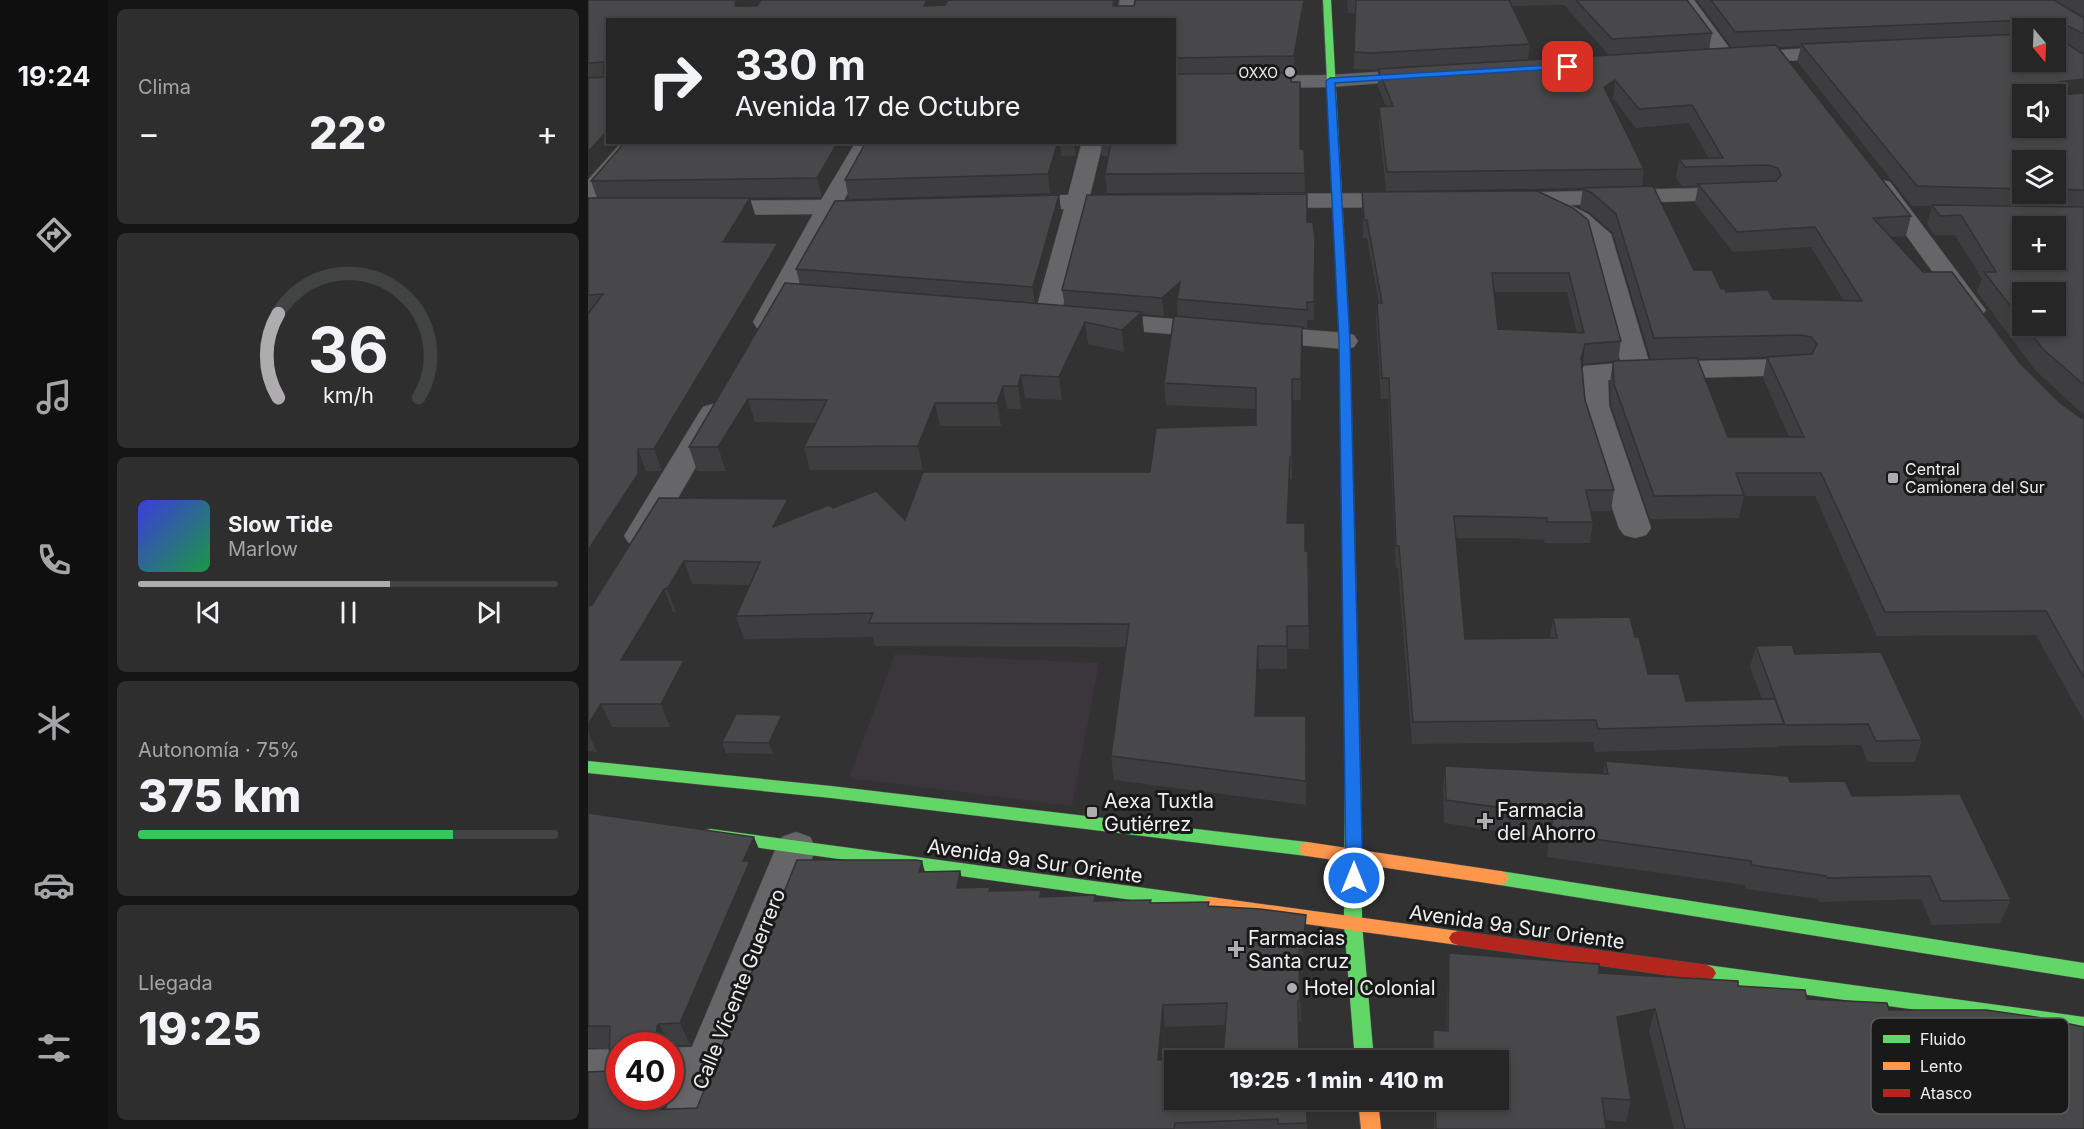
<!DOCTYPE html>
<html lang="es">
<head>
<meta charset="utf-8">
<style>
	body { margin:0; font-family:Inter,sans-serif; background:#2e2e2e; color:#f1f3f6; height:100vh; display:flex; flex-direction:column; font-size:22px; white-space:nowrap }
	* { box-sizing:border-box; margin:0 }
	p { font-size:20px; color:#a4a5a7 }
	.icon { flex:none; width:33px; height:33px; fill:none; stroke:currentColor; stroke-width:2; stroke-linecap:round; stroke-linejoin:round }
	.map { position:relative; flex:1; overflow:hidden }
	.panel { display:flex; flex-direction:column; gap:9px; padding:9px; background:#151515; width:480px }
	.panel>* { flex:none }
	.hud { position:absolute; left:18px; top:18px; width:570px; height:126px; border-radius:0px; box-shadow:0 3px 9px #0003,0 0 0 2px #424343; background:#262626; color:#f1f3f6; overflow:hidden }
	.needle { width:39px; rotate:161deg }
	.buttons { position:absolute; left:1424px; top:18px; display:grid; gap:12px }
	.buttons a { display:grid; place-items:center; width:54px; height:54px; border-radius:0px; background:#262626; box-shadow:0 3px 9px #0003,0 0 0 2px #424343; font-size:30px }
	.speed { position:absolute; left:18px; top:1032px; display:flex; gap:12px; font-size:30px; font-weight:700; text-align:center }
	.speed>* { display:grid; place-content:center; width:78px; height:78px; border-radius:50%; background:#262626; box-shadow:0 3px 9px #0003,0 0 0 2px #424343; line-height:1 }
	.speed .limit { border:9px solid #d22; background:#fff; color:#111 }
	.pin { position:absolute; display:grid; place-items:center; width:51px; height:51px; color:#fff; margin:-26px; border-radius:12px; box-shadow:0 3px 9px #0006 }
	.me { position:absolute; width:66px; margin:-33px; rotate:0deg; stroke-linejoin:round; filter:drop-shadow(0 0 4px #0008) }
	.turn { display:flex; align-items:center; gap:21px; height:126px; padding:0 30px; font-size:27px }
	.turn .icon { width:78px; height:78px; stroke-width:2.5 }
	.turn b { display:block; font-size:42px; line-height:51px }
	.big { font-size:45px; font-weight:800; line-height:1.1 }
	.panel .tile { flex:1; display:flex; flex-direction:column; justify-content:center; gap:9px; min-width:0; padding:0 21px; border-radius:9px; background:#2e2e2e }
	.panel .dial { align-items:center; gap:0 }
	.dial svg { height:156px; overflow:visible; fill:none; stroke:#424343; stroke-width:7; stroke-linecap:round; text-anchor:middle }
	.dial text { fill:#f1f3f6; stroke:none }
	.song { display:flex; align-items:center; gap:18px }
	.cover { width:72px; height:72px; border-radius:9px; background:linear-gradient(135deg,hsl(240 70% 55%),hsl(140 70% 35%)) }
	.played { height:6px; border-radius:3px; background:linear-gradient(90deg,#aeacae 60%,#424343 60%) }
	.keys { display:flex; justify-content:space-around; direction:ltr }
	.heat { display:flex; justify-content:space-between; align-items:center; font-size:33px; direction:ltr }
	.charge { height:9px; border-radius:4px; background:linear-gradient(90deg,#34c759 75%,#424343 0) }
	.trip { position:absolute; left:576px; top:1050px; width:345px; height:60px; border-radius:0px; background:#262626; box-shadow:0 3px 9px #0003,0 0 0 2px #424343; font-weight:800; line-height:60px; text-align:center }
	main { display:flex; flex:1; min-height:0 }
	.dock { display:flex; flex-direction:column; width:108px; justify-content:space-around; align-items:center; background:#0f0f0f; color:#a4a5a7 }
	.dock .icon { width:42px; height:42px }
	.dock .selected { color:#aeacae }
	.dock b { font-size:27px; color:#f1f3f6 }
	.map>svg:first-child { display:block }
	.built { fill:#3b353c }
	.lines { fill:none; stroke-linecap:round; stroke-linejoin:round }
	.street-casing { stroke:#525152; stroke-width:1 }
	.fast-casing { stroke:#525152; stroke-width:1 }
	.slow-casing { stroke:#525152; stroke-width:1 }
	.jam-casing { stroke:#525152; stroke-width:1 }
	.street { fill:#666567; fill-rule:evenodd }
	.fast { fill:#63d668; fill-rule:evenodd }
	.slow { fill:#ff974d; fill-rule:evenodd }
	.jam { fill:#b3261e; fill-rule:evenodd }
	.wall { fill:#3e3d3f; fill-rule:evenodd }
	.shaded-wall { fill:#323233 }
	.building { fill:#484749; stroke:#323233; stroke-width:1.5; fill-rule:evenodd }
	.route { fill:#1a73e8; stroke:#114b97; stroke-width:1.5 }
	.poi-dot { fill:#aeacae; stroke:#1a191a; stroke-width:2 }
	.labels { text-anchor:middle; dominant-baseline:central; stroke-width:6; stroke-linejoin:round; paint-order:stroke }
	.far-poi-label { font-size:14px; fill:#f0eef0; stroke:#1a191a; text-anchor:end }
	.poi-label { font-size:16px; fill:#f0eef0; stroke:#1a191a; text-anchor:start }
	.near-poi-label { font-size:20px; fill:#f0eef0; stroke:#1a191a; text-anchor:start }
	.near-street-label { font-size:20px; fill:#f0eef0; stroke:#1a191a }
	.key { fill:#1a191a; stroke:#5a595a; stroke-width:1.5 }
	.key-label { font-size:16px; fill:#f0eef0 }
</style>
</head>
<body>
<main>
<nav class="dock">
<b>19:24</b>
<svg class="icon selected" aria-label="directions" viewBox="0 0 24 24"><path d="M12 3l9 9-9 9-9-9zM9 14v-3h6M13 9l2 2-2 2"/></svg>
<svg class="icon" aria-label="music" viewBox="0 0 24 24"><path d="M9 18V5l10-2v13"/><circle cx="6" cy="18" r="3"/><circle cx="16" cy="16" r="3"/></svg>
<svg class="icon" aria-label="phone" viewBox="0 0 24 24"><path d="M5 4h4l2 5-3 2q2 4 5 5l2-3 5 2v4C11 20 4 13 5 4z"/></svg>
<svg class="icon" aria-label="climate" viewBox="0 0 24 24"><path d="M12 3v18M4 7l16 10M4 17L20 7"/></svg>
<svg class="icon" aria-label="car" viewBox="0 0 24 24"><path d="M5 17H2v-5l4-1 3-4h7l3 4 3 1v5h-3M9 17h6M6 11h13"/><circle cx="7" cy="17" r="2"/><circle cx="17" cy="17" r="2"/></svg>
<svg class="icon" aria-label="filters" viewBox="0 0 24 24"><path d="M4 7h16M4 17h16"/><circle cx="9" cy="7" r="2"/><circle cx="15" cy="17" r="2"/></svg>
</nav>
<section class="panel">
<div class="tile"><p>Clima</p>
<div class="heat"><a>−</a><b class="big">22°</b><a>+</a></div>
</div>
<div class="tile dial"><svg viewBox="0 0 100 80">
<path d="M14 69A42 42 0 1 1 86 69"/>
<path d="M14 69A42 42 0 0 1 14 26" stroke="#aeacae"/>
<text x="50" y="56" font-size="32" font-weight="700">36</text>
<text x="50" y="72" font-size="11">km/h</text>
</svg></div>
<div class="tile">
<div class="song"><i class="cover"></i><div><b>Slow Tide</b><p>Marlow</p></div></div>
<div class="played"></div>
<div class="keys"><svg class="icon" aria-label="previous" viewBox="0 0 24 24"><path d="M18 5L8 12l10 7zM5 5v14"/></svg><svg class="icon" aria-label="pause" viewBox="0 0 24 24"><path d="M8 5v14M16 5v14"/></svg><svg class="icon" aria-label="next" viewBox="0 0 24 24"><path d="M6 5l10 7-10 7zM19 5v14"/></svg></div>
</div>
<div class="tile"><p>Autonomía · 75%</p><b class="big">375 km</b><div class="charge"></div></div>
<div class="tile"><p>Llegada</p><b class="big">19:25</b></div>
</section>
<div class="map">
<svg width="1496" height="1129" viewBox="0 0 1496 1129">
	<rect width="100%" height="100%" fill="#333233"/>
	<!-- built -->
	<path class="built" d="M307,654L511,663L484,806L261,778Z"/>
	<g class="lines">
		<!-- street casing -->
		<g class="street-casing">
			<path id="street" d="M532,0H550L546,20H528Z
				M1088,0H1106L1145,53L1255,46L1262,48L1264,52L1262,56L1255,58L1151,63L1131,61Z
				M836,69L843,71L846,75L843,79L743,87L586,89V77L743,75Z
				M34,142H56L8,198L0,200V180Z
				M268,142H289L256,200L294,202L297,207L294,212L248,214L187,328L178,330L169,328L165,322L225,214L122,215L114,213L111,208L114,203L122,201L233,200Z
				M494,142H515L502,195L549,196L552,201L549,206L499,209L472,317L468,323L459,325L450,323L446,317L476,209L428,210L420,208L417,203L420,198L428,196L480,195Z
				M1294,180L1302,182L1394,305L1398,310L1394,315L1385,318L1376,315L1283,187L1286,182Z
				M1153,187L1161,189L1164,194L1161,199L982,205L1000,214L1023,234L1061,362L1208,359L1218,361L1222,367L1218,373L1208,375L1020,380L1021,406L1063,528L1058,535L1047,538L1036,535L1031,528C1021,497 979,390 996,366L1033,363L1000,237C986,225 969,214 952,207C943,202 926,208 915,205L912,200L915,195L923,193Z
				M820,193L828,195L831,200L828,205L820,207L674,208L666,206L663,201L666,196L674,194Z
				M511,313L757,333L766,335L770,341L766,347L757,349L502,327L498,321L502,315Z
				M125,404L135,407L139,413L68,536L63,543L52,546L41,543L36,536L111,413L115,407Z
				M208,832L222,837L228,848L118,1129H70L86,1090H82V1048L104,1047L188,848L194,837Z
				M32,1049V1091L0,1092V1050Z"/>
		</g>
		<!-- fast casing -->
		<g class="fast-casing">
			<path id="fast" d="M735,0H743L762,341L765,462L759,466L753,462L752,341Z
				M0,761L243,786L719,842L725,844L727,849L725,854L719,856L243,798L0,773Z
				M765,770L771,772L773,776L774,924L786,1060H767L756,924L757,776L759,772Z
				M123,829L623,897L629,899L632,904L629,909L623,911L123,841L117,840L115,835L117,830Z
				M912,871L1496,963V979L912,885L906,883L903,878L906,873Z
				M1119,965L1496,1017V1033L1119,981L1113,978L1110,973L1113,968Z"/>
		</g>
		<!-- slow casing -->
		<g class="slow-casing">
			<path id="slow" d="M719,842L912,871L918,873L921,878L918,883L912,885L719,856L713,854L711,849L713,844Z
				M623,897L870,931L876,933L879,938L876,943L870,945L623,911L617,909L614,904L617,899Z
				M770,1100H790L793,1129H773Z"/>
		</g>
		<!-- jam casing -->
		<g class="jam-casing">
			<path id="jam" d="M759,458L765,462L773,776L771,780L765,782L759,780L757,776L753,462Z
				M870,931L1119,965L1125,968L1128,973L1125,978L1119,981L870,945L864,943L861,938L864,933Z"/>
		</g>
		<!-- street -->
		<use href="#street" class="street"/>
		<!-- fast -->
		<use href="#fast" class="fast"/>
		<!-- slow -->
		<use href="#slow" class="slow"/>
		<!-- jam -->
		<use href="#jam" class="jam"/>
	</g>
	<!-- wall -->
	<path class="wall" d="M0,0H166L162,6H169L173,0H350L347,6L530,0L529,6H546L547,0H719L707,73H704V82L712,149H716L717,192L519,193L517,174L521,156H514L513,142H586V20H20V142H31L0,177Z
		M759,0H1099L1124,33L1121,49L1144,48L1109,0H1496V17L1471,3L1494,17L1496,18V415L1448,371L1389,292L1394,279L1367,235H1347L1339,224L1344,206H1324L1209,61L1213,46L1189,47L1323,216L1318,236L1303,237L1335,272L1432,363L1471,402L1493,418H1496V721L1448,635L1289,636L1227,496H1156L1151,518L1062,519L1023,406L1022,382L1025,361L995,364L994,367L997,400L1026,490L1023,511H1003L1005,522L1002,543H957L956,540L923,538H868L877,639L962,638L965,618L1047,637L1060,674L1098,701L1174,699L1162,667L1168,646L1207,654L1334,740L1327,762H1280L1273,745L1191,746V744L1190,747L1007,752L1005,742L824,744L810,568H808L800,399H793L788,322L789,303H791L779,238H775L774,192L949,191L1033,341L1030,360H1063L1025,233L1001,212L992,208L995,188L798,191L791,125V107H798L790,86V70L766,69L767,13H760ZM976,5L1021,55L940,60L942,44L923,6ZM1434,28H1467L1434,62ZM1025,98L1048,128L1101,123L1121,159H1091L1088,178L1094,186H1110L1107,203L1145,252L1223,247L1256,301L1185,299L1138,292L1106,270L1054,186L1056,169L1022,100ZM1434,160H1467V194H1434ZM906,292H979L989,333L910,329ZM1434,292L1467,326H1434ZM1179,357L1175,378L1201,437H1140L1109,359Z
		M37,142H265L234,197L104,198L168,218L152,243H190L195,263L74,471H58V497L0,588V198H9L3,181Z
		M278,142H492L488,156H473L462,193L261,199L257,180Z
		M471,195L473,211L448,304L477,306L474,290L719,222H725L726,320H719V328L714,327L713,400H705L704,479H702L701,523L717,551H720L721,649H700L699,669H671L669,716L719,739L718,805L526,780L523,756L537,647L287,646L285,637L156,639L148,616L162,585L104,584L88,612H85L57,660H96L105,683L82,727H24L9,752L0,751V606L4,605L71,498L206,519L245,508L317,520L562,472L668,425V409L578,405L576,383L590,317L589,303L576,316L554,314L556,334L536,352L500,344L474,400L437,398L433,409H419L413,426H352L335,470H222L216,447L228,423L167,422L138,471H109L101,447L212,284L208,269Z
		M197,726L185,754L138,753L134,742Z
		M1017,761L1202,782L1264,796L1423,900L1412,923L1344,925L1333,899L1231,902L1230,899L1158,889L1157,885L959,857L961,839L856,823L855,789L857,766L1015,774Z
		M0,813L175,859L168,874L171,883L102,1045L32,1046V1096H81L76,1109L109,1108L337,872L372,871L376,888L403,891L508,901L621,906L718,915V937L715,972H712L713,1022H710L711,1058L719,1100V1129H0L21,1071L22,1048H0ZM637,1025L635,1058L575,1060L577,1027Z
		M861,953L1011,973L1150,986L1219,999L1301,1010L1496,1129H1086L1061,1031L1032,1037L1043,1100L1038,1122L1017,1120L1018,1129H846V1109H843V1100H910V1060H843L845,1030L858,1031L860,976Z"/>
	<!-- shaded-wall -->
	<path class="shaded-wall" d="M149,0H166L151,20L147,3Z
		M339,0H350L340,20L336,6Z
		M526,0H530L527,20L525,6Z
		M716,0H719L707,73L706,56Z
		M1496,79V96L1467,99L1471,82Z
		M1027,80L1025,98L1014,105L1016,87Z
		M20,130V142H31L0,177V152Z
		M250,142H265L234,197L229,178Z
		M470,142H472L473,156L462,193L460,174Z
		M486,142H492L488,156Z
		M471,195L473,211L447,305L445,287Z
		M162,198L168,218L141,262L135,242Z
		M190,243L195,263L74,471L66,449Z
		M592,282L589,303L576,316L574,298Z
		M554,312L556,334L536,352L534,330Z
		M497,322L500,344L474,400L471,377Z
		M714,327L715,348L713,400V379Z
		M997,344L995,364L990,378L993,358Z
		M433,375L437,398L433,409L430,386Z
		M704,379L705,400L704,479Z
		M415,386L419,409L413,426L409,403Z
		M160,399L167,422L138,471L130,447Z
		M347,403L352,426L335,470L330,446Z
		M50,449L58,471V497L0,588V550Z
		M702,457V479L700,546L699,523Z
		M200,499L207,521L185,527Z
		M96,561L104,584L88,612L79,589Z
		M76,589L85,612L43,684L33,660Z
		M699,626L700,649L699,669Z
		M670,646L671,669L668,740L667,716Z
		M96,660L105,683L82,727L73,704Z
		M13,704L24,727L9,752L0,732V725Z
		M194,715L197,726L185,754L181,743Z
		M166,837L175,859L168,874L171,883L102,1045L92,1023L155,861Z
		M334,861L340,883L331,872Z
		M372,871L378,893L369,888Z
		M718,915V937L715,972V950Z
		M575,1005L577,1027L573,1082L570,1060Z
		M1067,1009L1061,1031L1024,1039L1029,1017Z
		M71,1024L82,1046H68L69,1026Z
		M60,1096H81L68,1128L56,1107Z"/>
	<!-- building -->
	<path class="building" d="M0,0H149L147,3V6H169L173,0H339L336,6L357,5L360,0H526L525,6H546L547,0H716L706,56L586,58V20H20V130L0,152V78L16,77V62L0,63Z
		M768,0H921L942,44L784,53L766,52Z
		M988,0H1099L1124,33L1024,39Z
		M1123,0H1466L1494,17L1496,18V34L1470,21L1471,38L1493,53H1496V79L1471,82V95L1496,93V190L1467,189V160H1434V189L1329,186L1213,44L1434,34V62H1467V28H1441L1440,20L1147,32ZM1434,94H1467V128H1434Z
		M1188,45L1323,216L1285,218L1335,272H1364L1432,363L1471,402L1493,418H1496V678L1458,611L1297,612L1233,473H1148L1156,495L1066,496L1026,384L1025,361L1109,358L1140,437H1216L1179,357L1224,354L1229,344L1223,337L1213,335L1066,338L1028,214L1004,193L994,188L1065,186L1106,270H1124L1133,289H1137L1138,292L1180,290L1185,299L1274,301L1227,227L1149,232L1110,184L1188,181L1193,175L1190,168L1180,165L1097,167L1091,159L1135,158L1104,105L1051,109L1027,80L1016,87L1056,169L799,172L791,107L805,106L790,69Z
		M704,73L703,82H712V149H716L717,173L517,174L523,142H586V74Z
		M37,142H250L229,178L3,181Z
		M278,142H470L460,174L257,180Z
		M949,191L985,208L1000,220L1033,341L997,344L993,358L997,400L1026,490H998L1005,522H959V518L925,517L866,516L877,639L969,638L965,618L1042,617L1047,637H1051L1060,674H1091L1098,701L1187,699L1196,724L1010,729L1008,720L825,722L811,546H808L801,378H794L789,303H794L779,220H776L774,192ZM904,273H981L996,333L910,329Z
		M719,194V222H725L727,239L726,302H719V310L589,299L592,282L574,298L474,290L499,195Z
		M471,195L445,287L208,269L247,201Z
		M0,198H162L135,242L190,243L66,449H50V474L0,550V314L15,294L0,295Z
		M1344,205L1496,207V385L1455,349L1437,326H1467V292H1434V321L1396,272H1408L1373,215L1352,216ZM1434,226H1467V260H1434Z
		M197,283L554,312L534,330L497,322L471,377L433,375L430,386H415L409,403H347L330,446L216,447L239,400L160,399L130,447H101Z
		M586,316L714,327L713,379H704V457H702L699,523H717V551H720L721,626H699V646H670L667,716H718V781L523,756L541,624L281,623L285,613L148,616L172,562L96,561L79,589H76L33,660H96L73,704H13L0,725V606L4,605L71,498L200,499L185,527L241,505L245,508L288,491L317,520L335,472H562L568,428L668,425V388L576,383Z
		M1204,645L1207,654L1293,652L1334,740L1288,741L1280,724L1197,725L1168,646Z
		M148,714L194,715L181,743L134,742Z
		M1017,761L1200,776L1202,782L1257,781L1264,796L1372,794L1423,900L1353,901L1342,876L1239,878L1238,876L1164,865L1163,861L963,833L965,815L858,800L857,766L1020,774Z
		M0,813L166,837L155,861H162L92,1023L71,1024L69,1026L68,1046H32V1096H60L56,1107L58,1110L109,1108L209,860H328L334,861L331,872L372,871L369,888L402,887L401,891L453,890L452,897L507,895L506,901L563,900L562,903L621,902L620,906L672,909L718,915L715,950H711L712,1001H710L711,1058H718V1060H586V1100H718L719,1123L690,1124V1119L587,1123L586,1129H0V1072L21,1071L22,1026H0ZM639,1003L635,1058L570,1060L575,1005Z
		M861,953L1011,964V973L1150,981V986L1217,990L1219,999L1299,1003L1301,1010H1398L1454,1018L1496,1027V1129H1097L1067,1009L1029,1017L1043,1100L1014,1098L1018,1129H848L847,1100H910V1060H845V1030L860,1031Z"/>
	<!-- route -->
	<path class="route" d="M980,64L983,65V68L747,83L762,341L775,878L772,883L766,885L760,883L758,878L751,341L738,81L742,78Z"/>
	<!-- markers -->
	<g class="poi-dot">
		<circle cx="702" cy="72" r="6"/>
		<rect x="1299" y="472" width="12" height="12" rx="3"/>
		<rect x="498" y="806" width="12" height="12" rx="3"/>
		<path d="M894 812h6v6h6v6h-6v6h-6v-6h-6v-6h6z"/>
		<path d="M645 940h6v6h6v6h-6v6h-6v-6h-6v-6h6z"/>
		<circle cx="704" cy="988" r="6"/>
	</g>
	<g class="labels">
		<!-- far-poi labels -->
		<g class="far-poi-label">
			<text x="690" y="72">OXXO</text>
		</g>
		<!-- poi labels -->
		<g class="poi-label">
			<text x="1317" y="469">Central<tspan x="1317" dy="18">Camionera del Sur</tspan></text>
		</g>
		<!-- near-poi labels -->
		<g class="near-poi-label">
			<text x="516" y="801">Aexa Tuxtla<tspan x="516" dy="23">Gutiérrez</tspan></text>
			<text x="909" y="810">Farmacia<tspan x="909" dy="23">del Ahorro</tspan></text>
			<text x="660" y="938">Farmacias<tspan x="660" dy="23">Santa cruz</tspan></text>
			<text x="716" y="988">Hotel Colonial</text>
		</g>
		<!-- near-street labels -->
		<g class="near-street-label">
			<text transform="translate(447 861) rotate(8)">Avenida 9a Sur Oriente</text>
			<text transform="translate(929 927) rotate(8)">Avenida 9a Sur Oriente</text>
			<text transform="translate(151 989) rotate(-68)">Calle Vicente Guerrero</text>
		</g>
	</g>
	<!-- legend -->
	<rect x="1283" y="1018" width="198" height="96" rx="9" class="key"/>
	<rect x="1295" y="1035" width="27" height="8" fill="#63d668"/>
	<rect x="1295" y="1062" width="27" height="8" fill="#ff974d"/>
	<rect x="1295" y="1089" width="27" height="8" fill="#b3261e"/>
	<g class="key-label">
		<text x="1332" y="1045">Fluido</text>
		<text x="1332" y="1072">Lento</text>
		<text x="1332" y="1099">Atasco</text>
	</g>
</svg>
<div class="buttons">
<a><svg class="needle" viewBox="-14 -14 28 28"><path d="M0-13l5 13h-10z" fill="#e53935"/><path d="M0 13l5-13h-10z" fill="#a4a5a7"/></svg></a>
<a><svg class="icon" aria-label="sound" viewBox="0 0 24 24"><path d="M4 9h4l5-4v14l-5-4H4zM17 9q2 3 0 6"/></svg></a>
<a><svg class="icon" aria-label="layers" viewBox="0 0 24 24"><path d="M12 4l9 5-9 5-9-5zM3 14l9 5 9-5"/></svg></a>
<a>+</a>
<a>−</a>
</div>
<div class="speed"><div class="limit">40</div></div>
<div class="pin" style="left:980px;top:67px;background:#d93025"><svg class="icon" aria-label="arrive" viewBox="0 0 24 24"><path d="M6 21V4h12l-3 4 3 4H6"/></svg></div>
<svg class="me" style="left:766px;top:878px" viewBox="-20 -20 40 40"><circle r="17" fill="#1a73e8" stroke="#fff" stroke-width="3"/><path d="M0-11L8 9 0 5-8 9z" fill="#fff"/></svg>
<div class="trip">19:25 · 1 min · 410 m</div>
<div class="hud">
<div class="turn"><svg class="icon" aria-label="right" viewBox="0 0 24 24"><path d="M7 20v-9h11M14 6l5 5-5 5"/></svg><div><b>330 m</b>Avenida 17 de Octubre</div></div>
</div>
</div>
</main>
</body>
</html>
